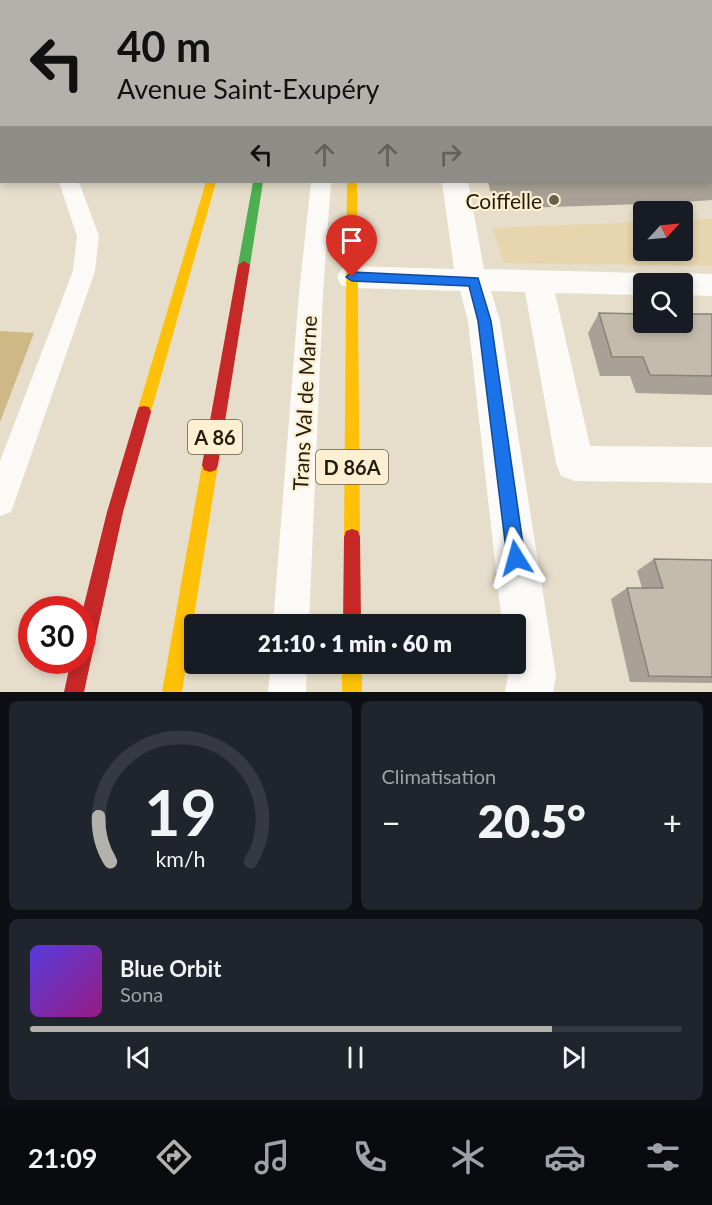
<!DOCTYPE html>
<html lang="fr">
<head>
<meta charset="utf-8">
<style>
	body { margin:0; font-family:Lato,sans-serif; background:#20242c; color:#f1f3f6; height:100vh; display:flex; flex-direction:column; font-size:22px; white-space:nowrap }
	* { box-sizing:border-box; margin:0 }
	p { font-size:20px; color:#9ea1a6 }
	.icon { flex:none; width:33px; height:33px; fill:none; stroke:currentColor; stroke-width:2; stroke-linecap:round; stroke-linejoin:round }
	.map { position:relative; height:692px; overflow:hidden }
	.drawer { display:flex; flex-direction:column; gap:9px; padding:9px; background:#0d0f14; flex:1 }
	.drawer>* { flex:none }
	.hud { position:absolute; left:0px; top:0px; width:712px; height:183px; box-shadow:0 3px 9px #0003; background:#b3b1ab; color:#111; overflow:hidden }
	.needle { width:39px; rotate:64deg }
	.buttons { position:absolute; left:633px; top:201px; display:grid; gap:12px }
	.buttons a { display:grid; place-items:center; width:60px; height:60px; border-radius:6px; background:#171b24; box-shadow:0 3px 9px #0003; font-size:30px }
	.speed { position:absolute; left:18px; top:596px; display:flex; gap:12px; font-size:30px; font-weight:700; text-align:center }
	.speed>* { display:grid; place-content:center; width:78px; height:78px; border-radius:50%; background:#171b24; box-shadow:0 3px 9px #0003; line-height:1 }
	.speed .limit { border:9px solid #d22; background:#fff; color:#111 }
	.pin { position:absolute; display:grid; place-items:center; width:51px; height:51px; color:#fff; margin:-62px -26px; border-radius:50% 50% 50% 0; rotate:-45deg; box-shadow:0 0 6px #0007 }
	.pin .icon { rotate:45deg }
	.me { position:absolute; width:66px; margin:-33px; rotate:352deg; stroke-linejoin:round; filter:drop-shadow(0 0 4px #0008) }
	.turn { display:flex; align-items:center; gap:21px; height:126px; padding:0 18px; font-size:27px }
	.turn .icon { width:78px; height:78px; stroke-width:2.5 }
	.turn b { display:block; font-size:42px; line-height:51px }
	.lanes { display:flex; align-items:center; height:57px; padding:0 18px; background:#0003; justify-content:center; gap:30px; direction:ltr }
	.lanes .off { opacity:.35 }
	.big { font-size:45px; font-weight:800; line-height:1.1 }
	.drawer .card { flex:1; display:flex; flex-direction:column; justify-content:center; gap:9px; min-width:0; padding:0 21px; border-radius:9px; background:#20242c }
	.drawer .dial { align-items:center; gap:0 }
	.dial svg { height:156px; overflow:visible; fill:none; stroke:#363941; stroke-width:7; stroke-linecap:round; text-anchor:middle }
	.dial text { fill:#f1f3f6; stroke:none }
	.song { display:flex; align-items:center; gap:18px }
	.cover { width:72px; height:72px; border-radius:9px; background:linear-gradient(135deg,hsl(250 70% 55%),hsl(310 70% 35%)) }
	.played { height:6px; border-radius:3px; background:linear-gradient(90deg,#b3b1ab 80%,#363941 80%) }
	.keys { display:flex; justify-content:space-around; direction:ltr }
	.heat { display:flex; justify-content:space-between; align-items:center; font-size:33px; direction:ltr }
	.drawer .tiles { flex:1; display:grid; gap:9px; grid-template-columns:1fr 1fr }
	.card:last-child { grid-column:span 2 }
	.trip { position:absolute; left:184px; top:614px; width:342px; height:60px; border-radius:6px; background:#171b24; box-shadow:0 3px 9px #0003; font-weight:800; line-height:60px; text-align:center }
	.tabs { display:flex; height:96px; justify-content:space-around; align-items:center; background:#090b0e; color:#9ea1a6 }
	.tabs .icon { width:42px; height:42px }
	.tabs .current { color:#b3b1ab }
	.tabs b { font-size:27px; color:#f1f3f6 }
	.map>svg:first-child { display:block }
	.green { fill:#e7d5ae }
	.forest { fill:#ceb885 }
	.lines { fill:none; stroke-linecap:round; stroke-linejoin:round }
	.lane { fill:#fbfaf7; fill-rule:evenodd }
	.street { fill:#fbfaf7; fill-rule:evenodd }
	.fast { fill:#4caf50; fill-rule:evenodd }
	.slow { fill:#ffc107; fill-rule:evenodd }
	.jam { fill:#c62828; fill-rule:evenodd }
	.wall { fill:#a9a195 }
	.shaded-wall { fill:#898379 }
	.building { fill:#c4bbad; stroke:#898379; stroke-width:1.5 }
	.route { fill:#1a73e8; stroke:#114b97; stroke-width:1.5 }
	.poi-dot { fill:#676150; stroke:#fdf0d2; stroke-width:2 }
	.labels { text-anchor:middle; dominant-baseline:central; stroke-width:4.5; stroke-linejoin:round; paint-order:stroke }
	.shield { fill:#fdf0d2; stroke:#645c4a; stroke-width:1.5 }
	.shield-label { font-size:20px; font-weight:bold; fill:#231d0f }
	.poi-label { font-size:21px; fill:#231d0f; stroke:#fdf0d2; text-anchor:end }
	.street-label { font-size:21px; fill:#231d0f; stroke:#fdf0d2 }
</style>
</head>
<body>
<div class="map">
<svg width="712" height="692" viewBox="0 0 712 692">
	<rect width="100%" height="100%" fill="#e6deca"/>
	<!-- green -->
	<path class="green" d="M712,219V266L504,263L492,228L643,222L644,250H682L683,220Z"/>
	<!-- forest -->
	<path class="forest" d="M0,331L34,333L0,422Z"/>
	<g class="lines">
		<!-- lane -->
		<path class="lane" d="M101,0H115L100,2Z
			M335,0H349V2H335Z
			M59,182H79L99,236L95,271L15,501L11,512L0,516V461L73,271L77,236Z
			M311,182H331L323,293L309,624H273L299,293Z
			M271,663H307L306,692H268Z"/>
		<!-- street -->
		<path class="street" d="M420,0H438V2H420Z
			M442,182H468L484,269L644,273L655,276L659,284H644V295L555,293L590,446L712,447V483L575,481L561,476L556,463L525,292L491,291L500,321L556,676L553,692H505L508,676L507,663H516V624H502L468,321L460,291L352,288L341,285L337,277L341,269L352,266L454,269Z
			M682,273L712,274V296L682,295V284H667L671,276Z"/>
		<!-- fast -->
		<path class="fast" d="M285,0H293L285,2Z
			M361,0H369V2H361Z
			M253,182H263L250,265L244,269L238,265Z"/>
		<!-- slow -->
		<path class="slow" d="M255,0H263V2H255Z
			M311,0H319V2H311Z
			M206,182H216L151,412L149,417L144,418L139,417L137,412Z
			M347,182H357L360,537L358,543L352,545L346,543L344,537Z
			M210,458L216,460L218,465L182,692H162L202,465L204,460Z
			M342,663H362V692H342Z"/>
		<!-- jam -->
		<path class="jam" d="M180,0H188V2H181Z
			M244,261L250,265L218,465L216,470L210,472L204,470L202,465L238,265Z
			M144,406L149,407L151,412L123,512L84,692H64L71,660H82V613L107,512L137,412L139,407Z
			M352,529L358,531L360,537L361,624H343L344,537L346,531Z"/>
	</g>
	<!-- wall -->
	<path class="wall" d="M0,0H64L63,2H2V52H0Z
		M554,0H712V68H711V2H554Z
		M711,130H712V200L671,203L495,209L488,182H711Z
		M599,313L712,314V395L636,393L630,376H600L588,333Z
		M654,559L712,560V683L630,682L611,599L627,588H642L637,571Z"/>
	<!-- shaded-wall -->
	<path class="shaded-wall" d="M48,0H64L63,2H47Z"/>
	<!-- building -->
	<path class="building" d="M0,0H48L47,2H2V37H0Z
		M558,0H712V57H711V2H558Z
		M711,130H712V174H711Z
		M599,313L644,314V322H682V314H712V376L650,375L643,357H612Z
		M654,559L712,560V677L649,676L627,588H663Z"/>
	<!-- route -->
	<path class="route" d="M352,272L478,278L491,321L525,558L522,564L516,567L510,564L507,558L478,321L469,286L352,281L346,277Z"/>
	<!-- markers -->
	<circle class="poi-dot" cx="554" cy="200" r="6"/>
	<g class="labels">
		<!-- shield labels -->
		<g class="shield">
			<rect x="188" y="420" width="54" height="34" rx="4.5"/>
			<rect x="316" y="450" width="72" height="34" rx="4.5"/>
		</g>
		<g class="shield-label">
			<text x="215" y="437">A 86</text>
			<text x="352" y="467">D 86A</text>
		</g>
		<!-- poi labels -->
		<g class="poi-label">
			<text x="542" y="200">Coiffelle</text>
		</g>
		<!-- street labels -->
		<g class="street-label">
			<text transform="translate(304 403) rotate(-87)">Trans Val de Marne</text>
		</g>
	</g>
</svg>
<div class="buttons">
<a><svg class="needle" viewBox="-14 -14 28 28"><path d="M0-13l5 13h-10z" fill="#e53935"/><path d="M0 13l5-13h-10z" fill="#9ea1a6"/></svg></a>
<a><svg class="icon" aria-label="search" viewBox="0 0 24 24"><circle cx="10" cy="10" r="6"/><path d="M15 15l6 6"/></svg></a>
</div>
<div class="speed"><div class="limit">30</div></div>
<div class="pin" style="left:352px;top:277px;background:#d93025"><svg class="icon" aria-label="arrive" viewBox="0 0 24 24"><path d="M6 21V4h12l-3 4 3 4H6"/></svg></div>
<svg class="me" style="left:516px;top:558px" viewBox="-20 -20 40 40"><path d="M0-17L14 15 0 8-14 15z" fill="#1a73e8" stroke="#fff" stroke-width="4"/></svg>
<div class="trip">21:10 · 1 min · 60 m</div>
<div class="hud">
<div class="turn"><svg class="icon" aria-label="left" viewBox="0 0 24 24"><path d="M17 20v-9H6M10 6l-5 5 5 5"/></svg><div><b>40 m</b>Avenue Saint-Exupéry</div></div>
<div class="lanes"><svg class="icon" aria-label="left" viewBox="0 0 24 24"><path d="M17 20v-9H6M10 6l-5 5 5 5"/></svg><svg class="icon off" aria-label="ahead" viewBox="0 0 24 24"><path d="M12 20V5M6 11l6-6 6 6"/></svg><svg class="icon off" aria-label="ahead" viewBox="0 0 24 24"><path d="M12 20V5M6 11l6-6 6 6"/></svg><svg class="icon off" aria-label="right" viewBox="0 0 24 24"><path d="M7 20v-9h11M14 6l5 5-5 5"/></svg></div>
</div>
</div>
<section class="drawer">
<div class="tiles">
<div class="card dial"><svg viewBox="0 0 100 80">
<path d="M14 69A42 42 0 1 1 86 69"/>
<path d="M14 69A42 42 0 0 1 8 46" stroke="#b3b1ab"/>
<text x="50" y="56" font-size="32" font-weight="700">19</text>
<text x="50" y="72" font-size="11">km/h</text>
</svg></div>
<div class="card"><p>Climatisation</p>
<div class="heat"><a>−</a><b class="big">20.5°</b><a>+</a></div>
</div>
<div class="card">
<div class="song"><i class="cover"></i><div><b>Blue Orbit</b><p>Sona</p></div></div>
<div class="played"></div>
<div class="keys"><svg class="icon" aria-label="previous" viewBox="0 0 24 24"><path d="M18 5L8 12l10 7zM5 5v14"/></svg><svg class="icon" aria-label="pause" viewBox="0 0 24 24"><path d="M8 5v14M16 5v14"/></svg><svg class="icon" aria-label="next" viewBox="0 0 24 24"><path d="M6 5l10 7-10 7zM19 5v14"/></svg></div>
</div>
</div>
</section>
<nav class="tabs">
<b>21:09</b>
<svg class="icon current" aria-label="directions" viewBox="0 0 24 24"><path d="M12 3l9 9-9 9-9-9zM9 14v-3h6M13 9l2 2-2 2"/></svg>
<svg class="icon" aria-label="music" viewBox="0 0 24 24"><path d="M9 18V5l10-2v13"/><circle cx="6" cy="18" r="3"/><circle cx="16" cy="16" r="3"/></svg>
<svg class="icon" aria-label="phone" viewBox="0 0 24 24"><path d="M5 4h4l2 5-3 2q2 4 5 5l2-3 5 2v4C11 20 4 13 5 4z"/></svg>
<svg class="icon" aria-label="climate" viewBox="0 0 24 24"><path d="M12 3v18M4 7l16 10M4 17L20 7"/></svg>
<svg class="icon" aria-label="car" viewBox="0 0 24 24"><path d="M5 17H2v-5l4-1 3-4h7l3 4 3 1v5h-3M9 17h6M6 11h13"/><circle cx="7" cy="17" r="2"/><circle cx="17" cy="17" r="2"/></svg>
<svg class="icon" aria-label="filters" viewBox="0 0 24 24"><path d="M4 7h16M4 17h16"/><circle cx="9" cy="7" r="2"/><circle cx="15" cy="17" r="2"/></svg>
</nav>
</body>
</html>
